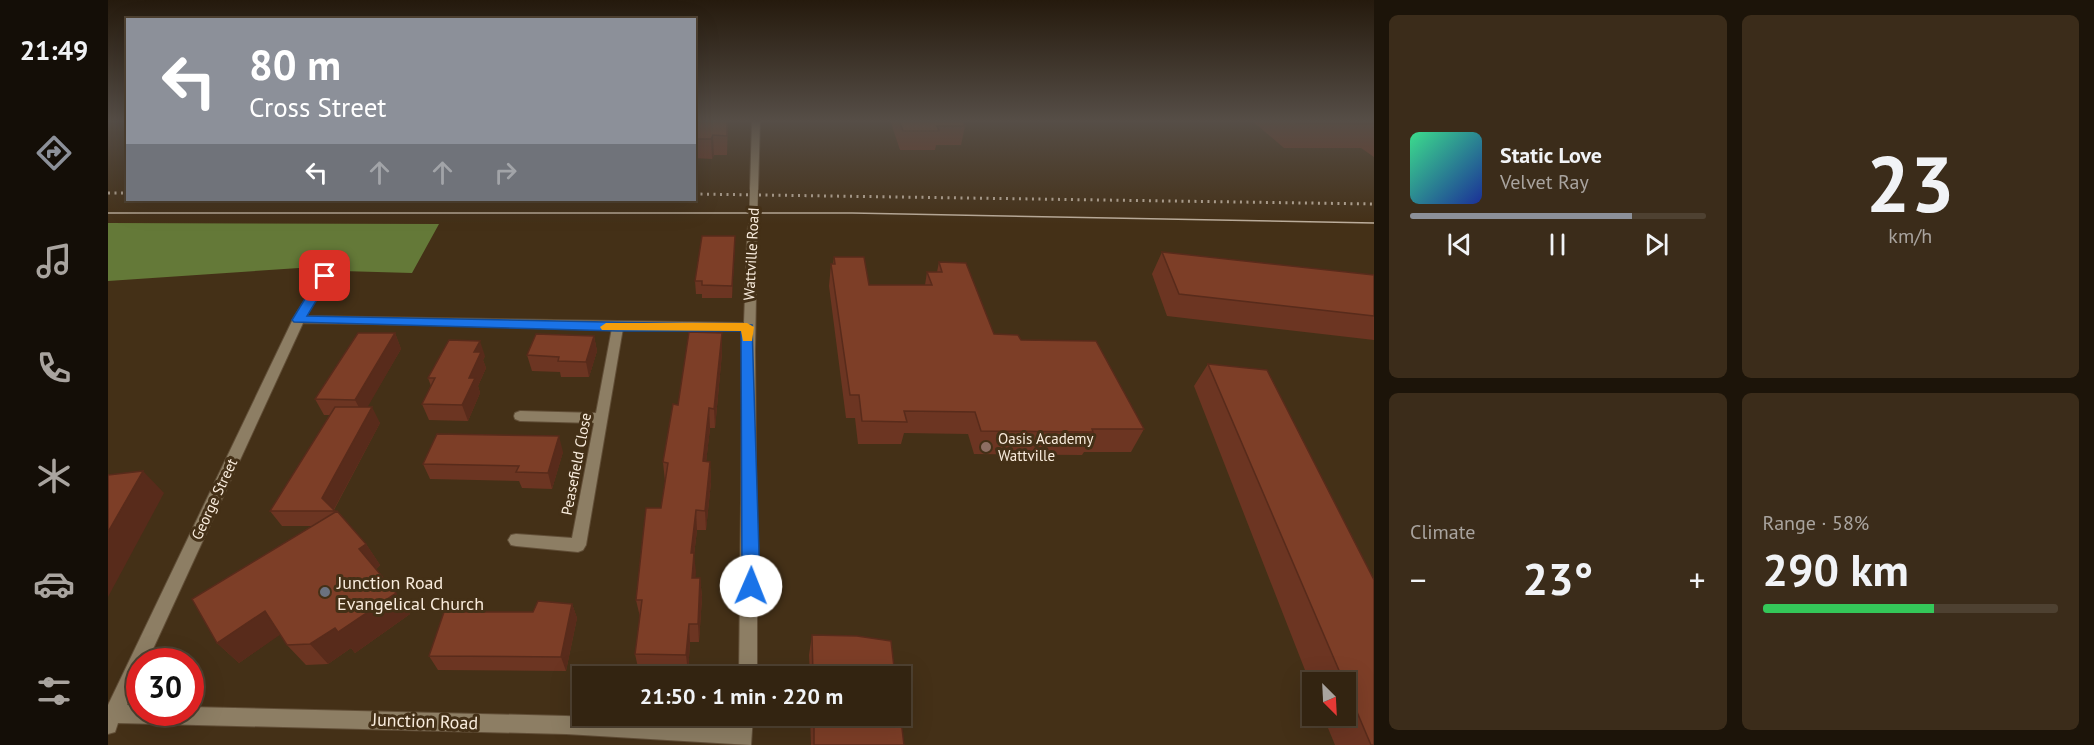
<!DOCTYPE html>
<html lang="en">
<head>
<meta charset="utf-8">
<style>
	body { margin:0; font-family:"PT Sans",sans-serif; background:#3b2c1a; color:#f1f3f6; height:100vh; display:flex; flex-direction:column; font-size:22px; white-space:nowrap }
	* { box-sizing:border-box; margin:0 }
	p { font-size:20px; color:#a9a49f }
	.icon { flex:none; width:33px; height:33px; fill:none; stroke:currentColor; stroke-width:2; stroke-linecap:round; stroke-linejoin:round }
	.map { position:relative; flex:1; overflow:hidden }
	.panel { display:flex; flex-direction:column; gap:15px; padding:15px; background:#1c1409; width:720px }
	.panel>* { flex:none }
	.top-card { position:absolute; left:18px; top:18px; width:570px; height:183px; border-radius:0px; box-shadow:0 6px 24px #0002,0 0 0 2px #4e4131; background:#8c9099; color:#fff; overflow:hidden }
	.needle { width:39px; rotate:156deg }
	.buttons { position:absolute; left:1194px; top:672px; display:grid; gap:12px }
	.buttons a { display:grid; place-items:center; width:54px; height:54px; border-radius:0px; background:#332411; box-shadow:0 6px 24px #0002,0 0 0 2px #4e4131; font-size:30px }
	.speed { position:absolute; left:18px; top:648px; display:flex; gap:12px; font-size:30px; font-weight:700; text-align:center }
	.speed>* { display:grid; place-content:center; width:78px; height:78px; border-radius:50%; background:#332411; box-shadow:0 6px 24px #0002,0 0 0 2px #4e4131; line-height:1 }
	.speed .limit { border:9px solid #d22; background:#fff; color:#111 }
	.pin { position:absolute; display:grid; place-items:center; width:51px; height:51px; color:#fff; margin:-26px; border-radius:12px; box-shadow:0 3px 9px #0006 }
	.me { position:absolute; width:66px; margin:-33px; rotate:1deg; stroke-linejoin:round; filter:drop-shadow(0 0 4px #0008) }
	.turn { display:flex; align-items:center; gap:21px; height:126px; padding:0 24px; font-size:27px }
	.turn .icon { width:78px; height:78px; stroke-width:2.5 }
	.turn b { display:block; font-size:42px; line-height:51px }
	.lanes { display:flex; align-items:center; height:57px; padding:0 24px; background:#0003; justify-content:center; gap:30px; direction:ltr }
	.lanes .off { opacity:.35 }
	.big { font-size:45px; font-weight:600; line-height:1.1 }
	.panel .widget { flex:1; display:flex; flex-direction:column; justify-content:center; gap:9px; min-width:0; padding:0 21px; border-radius:9px; background:#3b2c1a }
	.panel .dial { align-items:center; gap:0 }
	.dial b { font-size:78px; line-height:1 }
	.song { display:flex; align-items:center; gap:18px }
	.cover { width:72px; height:72px; border-radius:9px; background:linear-gradient(135deg,hsl(150 70% 55%),hsl(230 70% 35%)) }
	.played { height:6px; border-radius:3px; background:linear-gradient(90deg,#8c9099 75%,#4e4131 75%) }
	.keys { display:flex; justify-content:space-around; direction:ltr }
	.heat { display:flex; justify-content:space-between; align-items:center; font-size:33px; direction:ltr }
	.charge { height:9px; border-radius:4px; background:linear-gradient(90deg,#34c759 58%,#4e4131 0) }
	.panel .tiles { flex:1; display:grid; gap:15px; grid-template-columns:repeat(2,1fr) }
	.trip { position:absolute; left:464px; top:666px; width:339px; height:60px; border-radius:0px; background:#332411; box-shadow:0 6px 24px #0002,0 0 0 2px #4e4131; font-weight:600; line-height:60px; text-align:center }
	main { display:flex; flex:1; min-height:0 }
	.tab-bar { display:flex; flex-direction:column; width:108px; justify-content:space-around; align-items:center; background:#140e07; color:#a9a49f }
	.tab-bar .icon { width:42px; height:42px }
	.tab-bar .active { color:#8c9099 }
	.tab-bar b { font-size:27px; color:#f1f3f6 }
	.map>svg:first-child { display:block }
	.forest { fill:#647938 }
	.lines { fill:none; stroke-linecap:round; stroke-linejoin:round }
	.street-casing { stroke:#614e37; stroke-width:2 }
	.street { fill:#8d7e64; fill-rule:evenodd }
	.tram { stroke:#bdae9c; stroke-width:1.5 }
	.rail { stroke:#bdae9c; stroke-width:3; stroke-dasharray:2 4.5; stroke-linecap:butt }
	.street-bridge-far1-casing { stroke:#614e37; stroke-width:9; stroke-linecap:butt }
	.street-bridge-casing { stroke:#614e37; stroke-width:12; stroke-linecap:butt }
	.street-bridge-far1 { stroke:#8d7e64; stroke-width:8 }
	.street-bridge { stroke:#8d7e64; stroke-width:10 }
	.wall { fill:#6c3522 }
	.shaded-wall { fill:#582b1b }
	.building { fill:#7d3e27; stroke:#582b1b; stroke-width:1.5 }
	.route { fill:#1a73e8; stroke:#114b97; stroke-width:1.5 }
	.slow { fill:#f59e0b }
	.education-dot { fill:#8d6e63; stroke:#443017; stroke-width:2 }
	.worship-dot { fill:#6b7280; stroke:#443017; stroke-width:2 }
	.labels { text-anchor:middle; dominant-baseline:central; stroke-width:6; stroke-linejoin:round; paint-order:stroke }
	.street-label { font-size:15px; fill:#f9ecdd; stroke:#443017 }
	.poi-label { font-size:15px; fill:#f9ecdd; stroke:#443017; text-anchor:start }
	.near-poi-label { font-size:18px; fill:#f9ecdd; stroke:#443017; text-anchor:start }
	.near-street-label { font-size:18px; fill:#f9ecdd; stroke:#443017 }
</style>
</head>
<body>
<main>
<nav class="tab-bar">
<b>21:49</b>
<svg class="icon active" aria-label="directions" viewBox="0 0 24 24"><path d="M12 3l9 9-9 9-9-9zM9 14v-3h6M13 9l2 2-2 2"/></svg>
<svg class="icon" aria-label="music" viewBox="0 0 24 24"><path d="M9 18V5l10-2v13"/><circle cx="6" cy="18" r="3"/><circle cx="16" cy="16" r="3"/></svg>
<svg class="icon" aria-label="phone" viewBox="0 0 24 24"><path d="M5 4h4l2 5-3 2q2 4 5 5l2-3 5 2v4C11 20 4 13 5 4z"/></svg>
<svg class="icon" aria-label="climate" viewBox="0 0 24 24"><path d="M12 3v18M4 7l16 10M4 17L20 7"/></svg>
<svg class="icon" aria-label="car" viewBox="0 0 24 24"><path d="M5 17H2v-5l4-1 3-4h7l3 4 3 1v5h-3M9 17h6M6 11h13"/><circle cx="7" cy="17" r="2"/><circle cx="17" cy="17" r="2"/></svg>
<svg class="icon" aria-label="filters" viewBox="0 0 24 24"><path d="M4 7h16M4 17h16"/><circle cx="9" cy="7" r="2"/><circle cx="15" cy="17" r="2"/></svg>
</nav>
<div class="map">
<svg width="1266" height="745" viewBox="0 0 1266 745">
	<rect width="100%" height="100%" fill="#443017"/>
	<!-- forest -->
	<path class="forest" d="M0,223L331,224L304,273L234,271L236,265L0,281Z"/>
	<g class="lines">
		<!-- street casing -->
		<g class="street-casing">
			<path id="street" d="M644,120H652L650,189L646,192L642,189Z
				M644,239L649,242L647,350L649,567V676H631L635,330L515,328L478,545L475,550L470,552L408,546L403,545L400,540L403,535L408,534L464,538L486,423L412,421L407,419L406,416L407,413L412,411L488,413L504,328L195,323L39,662H32V677L19,705L32,706V712H82V707L458,716L626,725L627,716H645L643,745L458,734L10,723L7,732L0,734V705L185,319L213,274H221L222,276L198,316L636,323L639,242Z"/>
		</g>
		<!-- street -->
		<use href="#street" class="street"/>
		<!-- tram -->
		<path class="tram" d="M0,213H744L1266,223"/>
		<!-- rail -->
		<path class="rail" d="M0,193H20
			M586,194L1266,204"/>
		<!-- street-bridge-far1 casing -->
		<g class="street-bridge-far1-casing">
			<path id="street-bridge-far1" d="M645,227L646,189"/>
		</g>
		<!-- street-bridge casing -->
		<g class="street-bridge-casing">
			<path id="street-bridge" d="M644,242L645,226"/>
		</g>
		<!-- street-bridge-far1 -->
		<use href="#street-bridge-far1" class="street-bridge-far1"/>
		<!-- street-bridge -->
		<use href="#street-bridge" class="street-bridge"/>
	</g>
	<!-- wall -->
	<path class="wall" d="M586,120H620L619,155H606L604,159L586,158Z
		M782,120H854L857,126L853,145H828L827,150H792Z
		M1143,120H1266V157L1253,148H1176Z
		M627,236L624,298H594V294H588L587,281Z
		M1054,252L1266,275V340L1059,316L1044,274Z
		M726,257L761,285H817L819,272H829L831,262L886,334L913,340L1036,429L1023,452H976L974,455L866,454L860,434L796,433L793,444H750L747,418H738L721,286L723,264H725Z
		M287,333L293,349L259,407L272,423L226,510L258,544L272,565L268,569L302,614L247,653L243,648L220,664L198,665L179,645L172,634L131,663L109,643L204,526H174L162,511L222,415H216L207,399Z
		M614,333V353L607,428H602L598,462H602L603,482L598,530H589L586,555L587,578H592L594,597L591,642H582L580,673L531,672L527,654L532,617L528,600L553,508L557,482L555,462L570,405Z
		M486,336L489,351L481,377H453L452,372L424,371L419,355Z
		M377,356L375,360L378,368L370,386L372,393L360,421L321,420L314,404L323,386L320,378Z
		M1100,364L1266,745H1227L1215,716H1238V682H1204V688L1086,386Z
		M455,452L444,489L414,488L411,481L322,479L315,464Z
		M464,604L469,618L458,671L330,670L321,656L425,612Z
		M704,635L787,676H702L701,655Z
		M702,716H792L796,745H703Z"/>
	<!-- shaded-wall -->
	<path class="shaded-wall" d="M605,135L606,155L604,159L603,139Z
		M627,236V248L624,298V286Z
		M287,333L293,349L255,415L247,400Z
		M614,333V353L607,428L606,409Z
		M486,336L489,351L481,377L478,362Z
		M372,341L377,356L375,360L378,368L370,386L372,393L360,421L354,405L366,352Z
		M264,407L272,423L225,511L214,498Z
		M601,408L602,428L596,481L595,461Z
		M451,436L455,452L444,489L440,473Z
		M602,462L603,482L598,530L597,511Z
		M35,471L56,493L0,597V532Z
		M588,510L589,530L586,555L588,572L586,597L583,553Z
		M258,544L272,565L266,571L251,549Z
		M592,578L594,597L591,642L590,624Z
		M288,593L302,614L247,653L243,648L220,664L202,644L227,628Z
		M464,604L469,618L458,671L453,657Z
		M157,611L176,632L131,663L109,643Z
		M581,624L582,642L580,673L578,655Z"/>
	<!-- building -->
	<path class="building" d="M586,120H619V136L605,135L603,139H586Z
		M791,120H854L857,126H829L831,131H795Z
		M1185,120H1266V124L1189,123Z
		M594,236H627L624,286L594,285V281H587Z
		M1054,252L1266,275V316L1071,294Z
		M726,257H756L761,285H824L819,272H834L831,262L858,263L886,334L910,335L913,340L988,341L1036,429H984L985,432L873,431L867,412L796,411L799,422L754,421L751,395H742L723,264H727Z
		M581,332L614,333L606,409L601,408L595,461L602,462L597,511L588,510L583,553H586L584,578H592L590,624H581L578,655L527,654L534,600H528L538,508H553L560,463L555,462L565,404L570,405Z
		M250,333H287L247,400L207,399Z
		M428,334L486,336L478,362L450,361L451,357L419,355Z
		M341,340L372,341L366,352H373L361,378H367L354,405L314,404L327,378H320Z
		M1100,364L1159,370L1266,580V745H1263L1238,686V682H1236Z
		M227,407H264L214,498L227,511H162Z
		M329,434L451,436L440,473L408,472L411,466L315,464Z
		M35,471L0,532V475Z
		M229,511L258,544L251,549L288,593L230,632L227,628L202,644L179,645L157,611L109,643L84,599Z
		M430,601L464,604L453,657L321,656L336,612H425Z
		M704,635L749,636L783,641L787,676H705Z
		M792,712L796,745H706V716H792Z"/>
	<!-- sky -->
	<linearGradient id="sky" x2="0" y2="1"><stop stop-color="#251a0d"/><stop offset="0.54" stop-color="#564e47"/><stop offset="1" stop-color="#564e47" stop-opacity="0"/></linearGradient>
	<rect width="1266" height="224" fill="url(#sky)"/>
	<!-- route -->
	<path class="route" d="M217,273L223,276L199,316L644,325L652,586L649,592L643,595L636,592L634,586L633,331H510L186,322L184,320L211,276Z"/>
	<!-- slow -->
	<path class="slow" d="M498,323H639L646,327L644,341H635L633,331L494,330L492,327Z"/>
	<!-- markers -->
	<circle class="education-dot" cx="878" cy="447" r="6"/>
	<circle class="worship-dot" cx="217" cy="592" r="6"/>
	<g class="labels">
		<!-- street labels -->
		<g class="street-label">
			<text transform="translate(643 254) rotate(-87)">Wattville Road</text>
			<text transform="translate(468 464) rotate(-79)">Peasefield Close</text>
			<text transform="translate(106 499) rotate(-65)">George Street</text>
		</g>
		<!-- poi labels -->
		<g class="poi-label">
			<text x="890" y="438">Oasis Academy<tspan x="890" dy="17">Wattville</tspan></text>
		</g>
		<!-- near-poi labels -->
		<g class="near-poi-label">
			<text x="229" y="582">Junction Road<tspan x="229" dy="21">Evangelical Church</tspan></text>
		</g>
		<!-- near-street labels -->
		<g class="near-street-label">
			<text transform="translate(317 721) rotate(2)">Junction Road</text>
		</g>
	</g>
</svg>
<div class="buttons">
<a><svg class="needle" viewBox="-14 -14 28 28"><path d="M0-13l5 13h-10z" fill="#e53935"/><path d="M0 13l5-13h-10z" fill="#a9a49f"/></svg></a>
</div>
<div class="speed"><div class="limit">30</div></div>
<div class="pin" style="left:217px;top:276px;background:#d93025"><svg class="icon" aria-label="arrive" viewBox="0 0 24 24"><path d="M6 21V4h12l-3 4 3 4H6"/></svg></div>
<svg class="me" style="left:643px;top:586px" viewBox="-20 -20 40 40"><circle r="19" fill="#fff"/><path d="M0-13L10 11 0 6-10 11z" fill="#1a73e8"/></svg>
<div class="trip">21:50 · 1 min · 220 m</div>
<div class="top-card">
<div class="turn"><svg class="icon" aria-label="left" viewBox="0 0 24 24"><path d="M17 20v-9H6M10 6l-5 5 5 5"/></svg><div><b>80 m</b>Cross Street</div></div>
<div class="lanes"><svg class="icon" aria-label="left" viewBox="0 0 24 24"><path d="M17 20v-9H6M10 6l-5 5 5 5"/></svg><svg class="icon off" aria-label="ahead" viewBox="0 0 24 24"><path d="M12 20V5M6 11l6-6 6 6"/></svg><svg class="icon off" aria-label="ahead" viewBox="0 0 24 24"><path d="M12 20V5M6 11l6-6 6 6"/></svg><svg class="icon off" aria-label="right" viewBox="0 0 24 24"><path d="M7 20v-9h11M14 6l5 5-5 5"/></svg></div>
</div>
</div>
<section class="panel">
<div class="tiles">
<div class="widget">
<div class="song"><i class="cover"></i><div><b>Static Love</b><p>Velvet Ray</p></div></div>
<div class="played"></div>
<div class="keys"><svg class="icon" aria-label="previous" viewBox="0 0 24 24"><path d="M18 5L8 12l10 7zM5 5v14"/></svg><svg class="icon" aria-label="pause" viewBox="0 0 24 24"><path d="M8 5v14M16 5v14"/></svg><svg class="icon" aria-label="next" viewBox="0 0 24 24"><path d="M6 5l10 7-10 7zM19 5v14"/></svg></div>
</div>
<div class="widget dial"><b>23</b><p>km/h</p></div>
<div class="widget"><p>Climate</p>
<div class="heat"><a>−</a><b class="big">23°</b><a>+</a></div>
</div>
<div class="widget"><p>Range · 58%</p><b class="big">290 km</b><div class="charge"></div></div>
</div>
</section>
</main>
</body>
</html>
